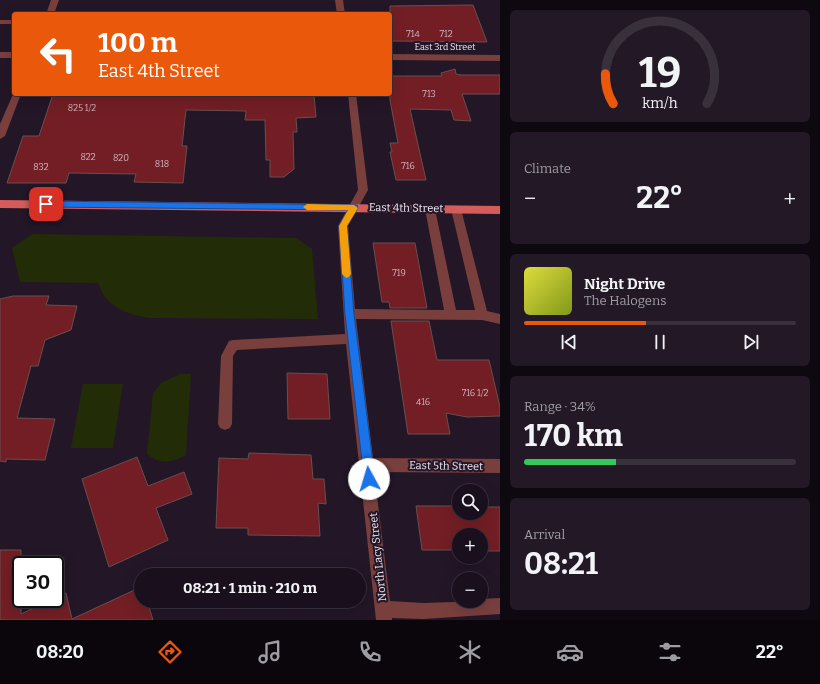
<!DOCTYPE html>
<html lang="en">
<head>
<meta charset="utf-8">
<style>
	body { margin:0; font-family:Bitter,serif; background:#231926; color:#f1f3f6; height:100vh; display:flex; flex-direction:column; font-size:15px; white-space:nowrap }
	* { box-sizing:border-box; margin:0 }
	p { font-size:13px; color:#9f9da4 }
	.icon { flex:none; width:22px; height:22px; fill:none; stroke:currentColor; stroke-width:2; stroke-linecap:round; stroke-linejoin:round }
	.map { position:relative; flex:1; overflow:hidden }
	.panel { display:flex; flex-direction:column; gap:10px; padding:10px; background:#0e0910; width:320px }
	.panel>* { flex:none }
	.hud { position:absolute; left:12px; top:12px; width:380px; height:84px; border-radius:4px; box-shadow:0 4px 16px #0002,0 0 0 1px #38303b; background:#ea580c; color:#fff; overflow:hidden }
	.tools { position:absolute; left:452px; top:484px; display:grid; gap:8px }
	.tools a { display:grid; place-items:center; width:36px; height:36px; border-radius:50%; background:#1a101d; box-shadow:0 4px 16px #0002,0 0 0 1px #38303b; font-size:20px }
	.speed { position:absolute; left:12px; top:556px; display:flex; gap:8px; font-size:20px; font-weight:700; text-align:center }
	.speed>* { display:grid; place-content:center; width:52px; height:52px; border-radius:50%; background:#1a101d; box-shadow:0 4px 16px #0002,0 0 0 1px #38303b; line-height:1 }
	.speed .limit { border:2px solid #111; border-radius:6px; background:#fff; color:#111 }
	.pin { position:absolute; display:grid; place-items:center; width:34px; height:34px; color:#fff; margin:-17px; border-radius:8px; box-shadow:0 2px 6px #0006 }
	.me { position:absolute; width:44px; margin:-22px; rotate:354deg; stroke-linejoin:round; filter:drop-shadow(0 0 3px #0008) }
	.turn { display:flex; align-items:center; gap:14px; height:84px; padding:0 20px; font-size:18px }
	.turn .icon { width:52px; height:52px; stroke-width:2.5 }
	.turn b { display:block; font-size:28px; line-height:34px }
	.big { font-size:30px; font-weight:700; line-height:1.1 }
	.panel .card { flex:1; display:flex; flex-direction:column; justify-content:center; gap:6px; min-width:0; padding:0 14px; border-radius:6px; background:#231926 }
	.panel .dial { align-items:center; gap:0 }
	.dial svg { height:104px; overflow:visible; fill:none; stroke:#38303b; stroke-width:7; stroke-linecap:round; text-anchor:middle }
	.dial text { fill:#f1f3f6; stroke:none }
	.song { display:flex; align-items:center; gap:12px }
	.cover { width:48px; height:48px; border-radius:6px; background:linear-gradient(135deg,hsl(60 70% 55%),hsl(70 70% 35%)) }
	.played { height:4px; border-radius:2px; background:linear-gradient(90deg,#ea580c 45%,#38303b 45%) }
	.keys { display:flex; justify-content:space-around; direction:ltr }
	.heat { display:flex; justify-content:space-between; align-items:center; font-size:22px; direction:ltr }
	.charge { height:6px; border-radius:3px; background:linear-gradient(90deg,#34c759 34%,#38303b 0) }
	.trip { position:absolute; left:134px; top:568px; width:232px; height:40px; border-radius:20px; background:#1a101d; box-shadow:0 4px 16px #0002,0 0 0 1px #38303b; font-weight:700; line-height:40px; text-align:center }
	.menu { display:flex; height:64px; justify-content:space-around; align-items:center; background:#0a060c; color:#9f9da4 }
	.menu .icon { width:28px; height:28px }
	.menu .current { color:#ea580c }
	.menu b { font-size:18px; color:#f1f3f6 }
	main { display:flex; flex:1; min-height:0 }
	.map>svg:first-child { display:block }
	.green { fill:#222d07 }
	.building { fill:#721e24; stroke:#694f4e }
	.lines { fill:none; stroke-linecap:round; stroke-linejoin:round }
	.minor { fill:#783f3d; fill-rule:evenodd }
	.major { fill:#d45d5c; fill-rule:evenodd }
	.route { fill:#1a73e8; stroke:#114b97 }
	.slow { fill:#f59e0b }
	.labels { text-anchor:middle; dominant-baseline:central; stroke-width:4; stroke-linejoin:round; paint-order:stroke }
	.number-label { font-size:9px; fill:#d0b5bf }
	.far-street-label { font-size:9px; fill:#f0e7f3; stroke:#231627 }
	.street-label { font-size:11px; fill:#f0e7f3; stroke:#231627 }
</style>
</head>
<body>
<main>
<div class="map">
<svg width="500" height="620" viewBox="0 0 500 620">
	<rect width="100%" height="100%" fill="#231627"/>
	<!-- green -->
	<path class="green" d="M32,234L296,238L312,249L318,319L149,318C133,315 116,311 105,297C102,293 100,287 98,283L20,282L12,248Z
		M180,374H191L186,455C171,463 161,465 147,454L153,393L161,383Z
		M83,384H123L113,448H71Z"/>
	<!-- building -->
	<path class="building" d="M473,5L487,42L390,41V6Z
		M455,69L456,74L461,75H500V94H462L471,121L454,120L451,110L410,109L426,180H396L390,152H392L390,143H398L390,100V76H442L441,73Z
		M53,94L314,95L316,117L296,118L297,132H293L294,169L284,177H270V160H266L265,120H245L246,111L186,110L182,146H187L183,183L134,182L136,174L69,173L66,183H7L23,136H39Z
		M373,243H415L427,308H390L389,302H382Z
		M13,296H49L46,305L77,306L71,330L45,340L38,366H31L17,418L55,419L45,460L6,459V462L0,461V299Z
		M391,321H429L437,360H489L500,407V416L467,417L446,413L450,434H408Z
		M287,373L327,374L330,419H288Z
		M249,453L311,455L313,479H324L326,504L318,503L320,536L248,535V528H216L219,458L248,459Z
		M137,457L148,486L184,472L192,494L156,508L168,540L109,567L82,479Z
		M416,506H459V513H481V507H500V551H481V535H459V550H422Z
		M0,550H21V614L66,593L72,619L141,587V601H147L153,620H0Z"/>
	<g class="lines">
		<!-- minor -->
		<path class="minor" d="M51,0H59L54,14H46Z
			M335,0H343L345,14H337Z
			M0,20H14V24H0Z
			M0,52H14V58H0Z
			M390,54L500,55V61L390,60Z
			M14,92V94H21L5,136L0,139V124Z
			M348,94H356L368,190L348,226L355,309L444,310L425,209L426,206H434L435,209L456,310H475L451,209L452,206H460L461,209L487,311L500,314V324L482,320L356,319L373,458L500,459V473L374,472L390,601L424,603L481,601V599L500,598V614L424,619L392,618V620H376L346,344L237,350L233,356L232,424L230,428L225,430L220,428L218,424L221,356L229,341L233,340L345,334L338,226L358,190Z"/>
		<!-- major -->
		<path class="major" d="M0,200L500,206V214L0,208Z"/>
	</g>
	<!-- route -->
	<path class="route" d="M46,201L357,205L358,208L347,226L354,314L375,479L373,483L369,484L365,483L364,479L345,314L339,226L348,210L46,207L42,204Z"/>
	<!-- slow -->
	<path class="slow" d="M307,204L354,205L358,208L347,226L351,274L349,277L346,278L342,274L339,226L348,210H307L303,207Z"/>
	<g class="labels">
		<!-- number labels -->
		<g class="number-label">
			<text x="413" y="34">714</text>
			<text x="446" y="34">712</text>
			<text x="429" y="94">713</text>
			<text x="82" y="108">825 1/2</text>
			<text x="88" y="157">822</text>
			<text x="121" y="158">820</text>
			<text x="162" y="164">818</text>
			<text x="408" y="166">716</text>
			<text x="41" y="167">832</text>
			<text x="399" y="273">719</text>
			<text x="475" y="393">716 1/2</text>
			<text x="423" y="402">416</text>
		</g>
		<!-- far-street labels -->
		<g class="far-street-label">
			<text x="445" y="47">East 3rd Street</text>
		</g>
		<!-- street labels -->
		<g class="street-label">
			<text transform="translate(406 208) rotate(1)">East 4th Street</text>
			<text transform="translate(446 466) rotate(1)">East 5th Street</text>
			<text transform="translate(378 557) rotate(-96)">North Lacy Street</text>
		</g>
	</g>
</svg>
<div class="tools">
<a><svg class="icon" aria-label="search" viewBox="0 0 24 24"><circle cx="10" cy="10" r="6"/><path d="M15 15l6 6"/></svg></a>
<a>+</a>
<a>−</a>
</div>
<div class="speed"><div class="limit">30</div></div>
<div class="pin" style="left:46px;top:204px;background:#d93025"><svg class="icon" aria-label="arrive" viewBox="0 0 24 24"><path d="M6 21V4h12l-3 4 3 4H6"/></svg></div>
<svg class="me" style="left:369px;top:479px" viewBox="-20 -20 40 40"><circle r="19" fill="#fff"/><path d="M0-13L10 11 0 6-10 11z" fill="#1a73e8"/></svg>
<div class="trip">08:21 · 1 min · 210 m</div>
<div class="hud">
<div class="turn"><svg class="icon" aria-label="left" viewBox="0 0 24 24"><path d="M17 20v-9H6M10 6l-5 5 5 5"/></svg><div><b>100 m</b>East 4th Street</div></div>
</div>
</div>
<section class="panel">
<div class="card dial"><svg viewBox="0 0 100 80">
<path d="M14 69A42 42 0 1 1 86 69"/>
<path d="M14 69A42 42 0 0 1 8 46" stroke="#ea580c"/>
<text x="50" y="56" font-size="32" font-weight="700">19</text>
<text x="50" y="72" font-size="11">km/h</text>
</svg></div>
<div class="card"><p>Climate</p>
<div class="heat"><a>−</a><b class="big">22°</b><a>+</a></div>
</div>
<div class="card">
<div class="song"><i class="cover"></i><div><b>Night Drive</b><p>The Halogens</p></div></div>
<div class="played"></div>
<div class="keys"><svg class="icon" aria-label="previous" viewBox="0 0 24 24"><path d="M18 5L8 12l10 7zM5 5v14"/></svg><svg class="icon" aria-label="pause" viewBox="0 0 24 24"><path d="M8 5v14M16 5v14"/></svg><svg class="icon" aria-label="next" viewBox="0 0 24 24"><path d="M6 5l10 7-10 7zM19 5v14"/></svg></div>
</div>
<div class="card"><p>Range · 34%</p><b class="big">170 km</b><div class="charge"></div></div>
<div class="card"><p>Arrival</p><b class="big">08:21</b></div>
</section>
</main>
<nav class="menu">
<b>08:20</b>
<svg class="icon current" aria-label="directions" viewBox="0 0 24 24"><path d="M12 3l9 9-9 9-9-9zM9 14v-3h6M13 9l2 2-2 2"/></svg>
<svg class="icon" aria-label="music" viewBox="0 0 24 24"><path d="M9 18V5l10-2v13"/><circle cx="6" cy="18" r="3"/><circle cx="16" cy="16" r="3"/></svg>
<svg class="icon" aria-label="phone" viewBox="0 0 24 24"><path d="M5 4h4l2 5-3 2q2 4 5 5l2-3 5 2v4C11 20 4 13 5 4z"/></svg>
<svg class="icon" aria-label="climate" viewBox="0 0 24 24"><path d="M12 3v18M4 7l16 10M4 17L20 7"/></svg>
<svg class="icon" aria-label="car" viewBox="0 0 24 24"><path d="M5 17H2v-5l4-1 3-4h7l3 4 3 1v5h-3M9 17h6M6 11h13"/><circle cx="7" cy="17" r="2"/><circle cx="17" cy="17" r="2"/></svg>
<svg class="icon" aria-label="filters" viewBox="0 0 24 24"><path d="M4 7h16M4 17h16"/><circle cx="9" cy="7" r="2"/><circle cx="15" cy="17" r="2"/></svg>
<b>22°</b>
</nav>
</body>
</html>
